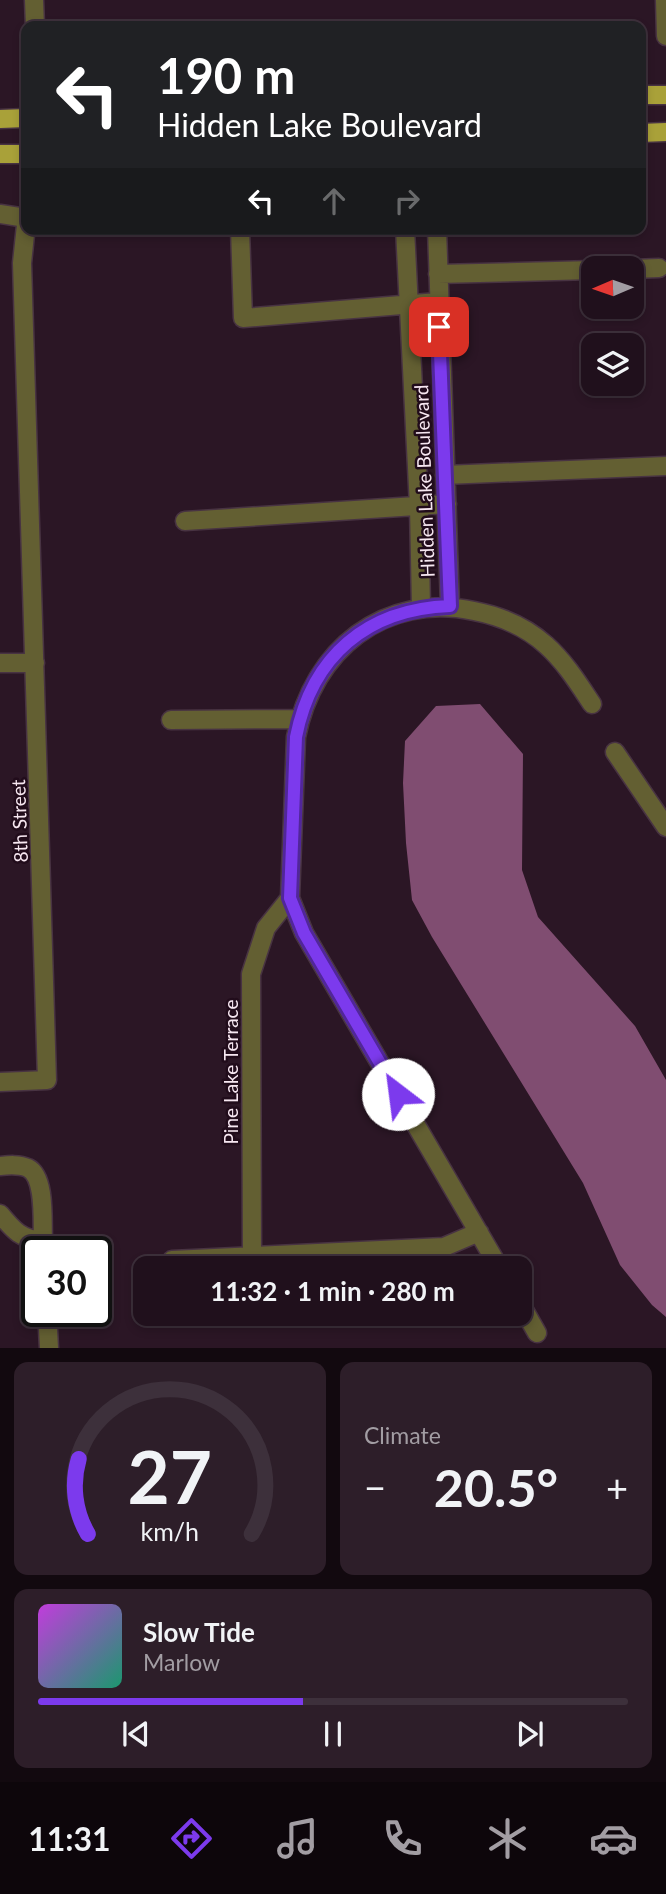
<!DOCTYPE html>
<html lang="en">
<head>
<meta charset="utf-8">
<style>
	body { margin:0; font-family:Lato,sans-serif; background:#2d1e29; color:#f1f3f6; height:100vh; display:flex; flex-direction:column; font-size:26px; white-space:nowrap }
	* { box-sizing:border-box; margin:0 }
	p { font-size:23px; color:#a29da3 }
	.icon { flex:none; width:38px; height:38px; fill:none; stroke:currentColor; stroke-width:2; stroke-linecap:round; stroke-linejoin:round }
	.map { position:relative; height:1348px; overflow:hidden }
	.details { display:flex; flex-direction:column; gap:14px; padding:14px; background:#12090f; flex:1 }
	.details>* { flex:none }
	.hud { position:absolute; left:21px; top:21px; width:625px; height:214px; border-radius:14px; box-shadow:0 4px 10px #0003,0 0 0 2px #3d303b; background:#202124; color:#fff; overflow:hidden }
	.needle { width:46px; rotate:268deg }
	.tools { position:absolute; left:581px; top:256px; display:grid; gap:14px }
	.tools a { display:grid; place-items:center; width:63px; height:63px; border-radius:14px; background:#20101c; box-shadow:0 4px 10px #0003,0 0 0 2px #3d303b; font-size:35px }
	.speed { position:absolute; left:21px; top:1236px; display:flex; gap:14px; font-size:35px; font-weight:700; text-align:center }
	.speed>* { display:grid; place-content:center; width:91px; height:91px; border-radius:50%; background:#20101c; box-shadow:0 4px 10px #0003,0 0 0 2px #3d303b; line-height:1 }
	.speed .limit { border:4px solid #111; border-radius:10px; background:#fff; color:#111 }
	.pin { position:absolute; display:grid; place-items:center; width:60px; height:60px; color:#fff; margin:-30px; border-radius:14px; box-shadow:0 4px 10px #0006 }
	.me { position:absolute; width:77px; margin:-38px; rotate:330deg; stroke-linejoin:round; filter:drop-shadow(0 0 5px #0008) }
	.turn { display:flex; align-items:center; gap:24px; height:147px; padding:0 21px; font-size:32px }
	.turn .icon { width:91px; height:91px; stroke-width:2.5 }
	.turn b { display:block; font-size:49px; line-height:60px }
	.lanes { display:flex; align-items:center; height:66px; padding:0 21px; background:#0003; justify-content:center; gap:35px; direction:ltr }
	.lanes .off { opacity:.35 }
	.big { font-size:52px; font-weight:700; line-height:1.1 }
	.details .tile { flex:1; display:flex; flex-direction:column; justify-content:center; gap:10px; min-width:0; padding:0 24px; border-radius:14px; background:#2d1e29 }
	.details .dial { align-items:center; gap:0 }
	.dial svg { height:182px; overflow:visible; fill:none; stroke:#3d303b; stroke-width:7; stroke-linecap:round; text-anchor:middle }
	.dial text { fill:#f1f3f6; stroke:none }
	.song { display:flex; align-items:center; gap:21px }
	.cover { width:84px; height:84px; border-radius:10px; background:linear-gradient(135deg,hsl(290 70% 55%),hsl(160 70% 35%)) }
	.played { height:7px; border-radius:4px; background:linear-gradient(90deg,#7c3aed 45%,#3d303b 45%) }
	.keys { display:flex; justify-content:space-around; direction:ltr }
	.heat { display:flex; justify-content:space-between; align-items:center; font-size:38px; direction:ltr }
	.details .tiles { flex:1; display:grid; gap:14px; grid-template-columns:1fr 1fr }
	.tile:last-child { grid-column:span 2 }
	.trip { position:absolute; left:133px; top:1256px; width:399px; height:70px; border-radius:14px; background:#20101c; box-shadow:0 4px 10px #0003,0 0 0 2px #3d303b; font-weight:700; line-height:70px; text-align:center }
	.dock { display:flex; height:112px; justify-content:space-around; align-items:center; background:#0d060b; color:#a29da3 }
	.dock .icon { width:49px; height:49px }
	.dock .on { color:#7c3aed }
	.dock b { font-size:32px; color:#f1f3f6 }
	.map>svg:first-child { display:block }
	.water { fill:#804d71 }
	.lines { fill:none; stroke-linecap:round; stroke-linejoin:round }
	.minor-casing { stroke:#483342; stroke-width:21 }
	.major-casing { stroke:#483342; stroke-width:21 }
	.minor { stroke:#635f32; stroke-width:18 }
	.major { stroke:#a9a139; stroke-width:18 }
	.route-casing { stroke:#51269a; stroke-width:18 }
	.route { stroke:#7c3aed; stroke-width:12 }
	.labels { text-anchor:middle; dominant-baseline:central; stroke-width:5; stroke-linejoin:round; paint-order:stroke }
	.street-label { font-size:19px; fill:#f7e7f1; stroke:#210c1b }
</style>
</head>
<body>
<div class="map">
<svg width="666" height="1348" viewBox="0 0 666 1348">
	<rect width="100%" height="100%" fill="#2b1625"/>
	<!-- water -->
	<path class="water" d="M480,704L523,754L522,870L538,917L635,1026L666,1080V1317L652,1305L620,1265L583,1183L432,937L412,900L406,843L403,783L405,741L436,706Z"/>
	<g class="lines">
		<!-- minor casing -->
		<g class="minor-casing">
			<path id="minor" d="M34,0L35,26
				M665,0L666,36
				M0,214L26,218
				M240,229L243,318L438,302
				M405,229L419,507L421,607
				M437,229L450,606
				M632,269L659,268
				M438,274L593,270
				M445,475L666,466
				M185,521L447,504
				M0,663H35
				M171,720L300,719
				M615,752L666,827
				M0,1082L47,1080L22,263L26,225
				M0,1166C9,1165 19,1164 28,1168C46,1177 42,1222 43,1241C21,1239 14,1231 0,1214
				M252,1256L251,974L266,928L290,898
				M172,1260L444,1247L479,1232
				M500,1269L304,933L290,898L296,737C313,650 384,592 474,611C500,616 526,627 546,645C565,662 578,683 592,704
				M520,1303L537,1333
				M47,1311L49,1348"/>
		</g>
		<!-- major casing -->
		<g class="major-casing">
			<path id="major" d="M640,95H666
				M0,119L26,118
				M640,133L666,132
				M0,154H26"/>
		</g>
		<!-- minor -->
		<use href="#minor" class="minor"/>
		<!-- major -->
		<use href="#major" class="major"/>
	</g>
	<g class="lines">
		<!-- route casing -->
		<g class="route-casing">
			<path id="route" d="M398,1094L304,933L290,898L296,737C312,656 367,609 450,606L439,327"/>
		</g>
		<!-- route -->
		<use href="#route" class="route"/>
	</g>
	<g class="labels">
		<!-- street labels -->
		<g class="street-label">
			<text transform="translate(424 481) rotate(-92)">Hidden Lake Boulevard</text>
			<text transform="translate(19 821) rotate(-92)">8th Street</text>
			<text transform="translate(230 1072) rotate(-90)">Pine Lake Terrace</text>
		</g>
	</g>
</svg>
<div class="tools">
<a><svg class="needle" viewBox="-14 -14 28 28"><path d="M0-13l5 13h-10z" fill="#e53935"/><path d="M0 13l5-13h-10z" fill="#a29da3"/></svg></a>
<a><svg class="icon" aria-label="layers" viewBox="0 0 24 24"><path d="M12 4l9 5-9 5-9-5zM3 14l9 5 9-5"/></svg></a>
</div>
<div class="speed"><div class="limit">30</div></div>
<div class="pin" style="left:439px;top:327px;background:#d93025"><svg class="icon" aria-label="arrive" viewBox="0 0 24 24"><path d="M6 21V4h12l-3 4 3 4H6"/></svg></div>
<svg class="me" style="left:398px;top:1094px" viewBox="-20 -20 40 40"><circle r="19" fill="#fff"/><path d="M0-13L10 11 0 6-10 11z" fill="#7c3aed"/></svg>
<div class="trip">11:32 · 1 min · 280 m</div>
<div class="hud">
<div class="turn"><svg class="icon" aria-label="left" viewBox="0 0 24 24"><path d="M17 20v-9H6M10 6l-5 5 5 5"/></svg><div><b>190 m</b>Hidden Lake Boulevard</div></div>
<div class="lanes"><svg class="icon" aria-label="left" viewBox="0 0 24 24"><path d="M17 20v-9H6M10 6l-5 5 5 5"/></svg><svg class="icon off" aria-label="ahead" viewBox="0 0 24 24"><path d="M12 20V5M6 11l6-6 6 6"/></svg><svg class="icon off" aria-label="right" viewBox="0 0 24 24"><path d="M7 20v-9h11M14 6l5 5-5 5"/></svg></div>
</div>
</div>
<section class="details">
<div class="tiles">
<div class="tile dial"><svg viewBox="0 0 100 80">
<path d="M14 69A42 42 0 1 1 86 69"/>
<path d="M14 69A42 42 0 0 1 10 36" stroke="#7c3aed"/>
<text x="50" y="56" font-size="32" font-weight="700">27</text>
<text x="50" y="72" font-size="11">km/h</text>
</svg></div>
<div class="tile"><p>Climate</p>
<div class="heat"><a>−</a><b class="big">20.5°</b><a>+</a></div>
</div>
<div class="tile">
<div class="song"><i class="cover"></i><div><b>Slow Tide</b><p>Marlow</p></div></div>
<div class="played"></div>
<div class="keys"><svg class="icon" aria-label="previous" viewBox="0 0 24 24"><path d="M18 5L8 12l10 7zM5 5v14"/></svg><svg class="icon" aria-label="pause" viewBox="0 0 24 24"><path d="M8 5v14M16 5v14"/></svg><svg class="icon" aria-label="next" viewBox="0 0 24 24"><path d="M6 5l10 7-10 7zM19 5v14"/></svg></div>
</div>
</div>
</section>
<nav class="dock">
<b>11:31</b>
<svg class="icon on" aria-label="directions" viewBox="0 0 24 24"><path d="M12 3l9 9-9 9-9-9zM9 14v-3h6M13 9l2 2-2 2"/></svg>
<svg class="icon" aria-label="music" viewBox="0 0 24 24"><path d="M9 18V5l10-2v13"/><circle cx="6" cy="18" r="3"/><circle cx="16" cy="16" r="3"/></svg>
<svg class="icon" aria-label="phone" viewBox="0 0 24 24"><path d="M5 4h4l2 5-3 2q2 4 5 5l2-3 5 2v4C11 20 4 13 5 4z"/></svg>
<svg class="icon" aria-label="climate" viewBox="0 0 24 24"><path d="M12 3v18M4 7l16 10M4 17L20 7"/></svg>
<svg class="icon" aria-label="car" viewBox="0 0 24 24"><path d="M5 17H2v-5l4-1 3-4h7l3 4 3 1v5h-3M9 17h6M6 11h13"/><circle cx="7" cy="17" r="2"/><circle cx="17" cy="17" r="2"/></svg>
</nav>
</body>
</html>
